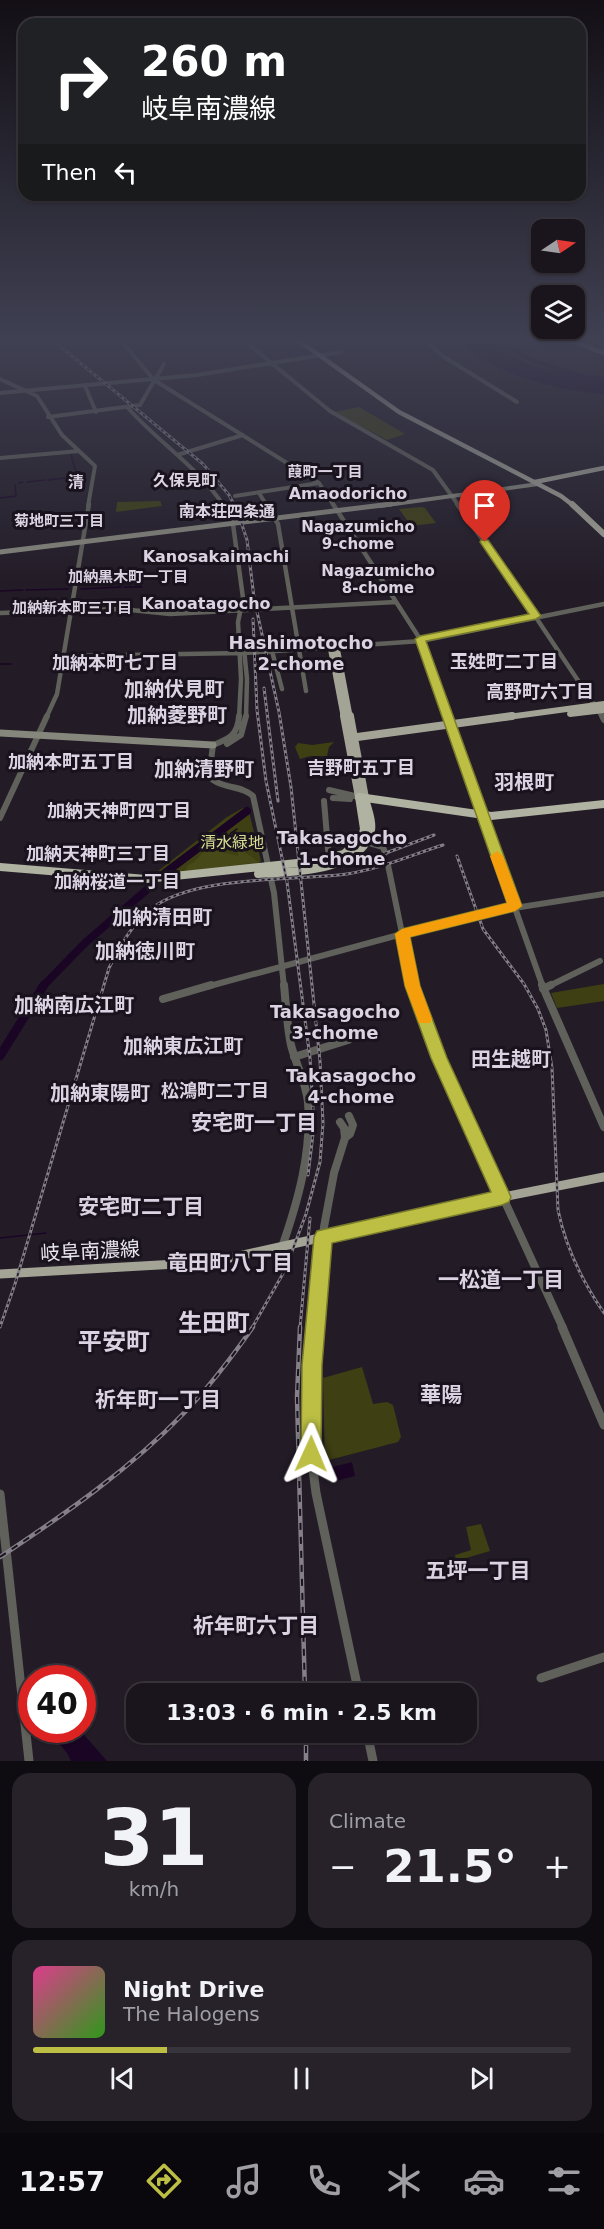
<!DOCTYPE html>
<html lang="en">
<head>
<meta charset="utf-8">
<style>
	body { margin:0; font-family:"DejaVu Sans","Noto Sans JP",sans-serif; background:#27222a; color:#f1f3f6; height:100vh; display:flex; flex-direction:column; font-size:22px; white-space:nowrap }
	* { box-sizing:border-box; margin:0 }
	p { font-size:20px; color:#9f9fa4 }
	.icon { flex:none; width:33px; height:33px; fill:none; stroke:currentColor; stroke-width:2; stroke-linecap:round; stroke-linejoin:round }
	.map { position:relative; height:1761px; overflow:hidden }
	.side { display:flex; flex-direction:column; gap:12px; padding:12px; background:#0e0c10; flex:1 }
	.side>* { flex:none }
	.top-card { position:absolute; left:18px; top:18px; width:568px; height:183px; border-radius:18px; box-shadow:0 2px 4px #0004,0 0 0 2px #38343b; background:#202124; color:#fff; overflow:hidden }
	.needle { width:39px; rotate:77deg }
	.tools { position:absolute; left:531px; top:219px; display:grid; gap:12px }
	.tools a { display:grid; place-items:center; width:54px; height:54px; border-radius:12px; background:#1a151d; box-shadow:0 2px 4px #0004,0 0 0 2px #38343b; font-size:30px }
	.speed { position:absolute; left:18px; top:1665px; display:flex; gap:12px; font-size:30px; font-weight:700; text-align:center }
	.speed>* { display:grid; place-content:center; width:78px; height:78px; border-radius:50%; background:#1a151d; box-shadow:0 2px 4px #0004,0 0 0 2px #38343b; line-height:1 }
	.speed .limit { border:9px solid #d22; background:#fff; color:#111 }
	.pin { position:absolute; display:grid; place-items:center; width:51px; height:51px; color:#fff; margin:-62px -26px; border-radius:50% 50% 50% 0; rotate:-45deg; box-shadow:0 0 6px #0007 }
	.pin .icon { rotate:45deg }
	.me { position:absolute; width:66px; margin:-33px; rotate:1deg; stroke-linejoin:round; filter:drop-shadow(0 0 4px #0008) }
	.turn { display:flex; align-items:center; gap:21px; height:126px; padding:0 24px; font-size:27px }
	.turn .icon { width:78px; height:78px; stroke-width:2.5 }
	.turn b { display:block; font-size:42px; line-height:51px }
	.then { display:flex; align-items:center; height:57px; padding:0 24px; background:#0003; gap:12px; font-size:22px }
	.big { font-size:45px; font-weight:600; line-height:1.1 }
	.side .card { flex:1; display:flex; flex-direction:column; justify-content:center; gap:9px; min-width:0; padding:0 21px; border-radius:18px; background:#27222a }
	.side .dial { align-items:center; gap:0 }
	.dial b { font-size:78px; line-height:1 }
	.song { display:flex; align-items:center; gap:18px }
	.cover { width:72px; height:72px; border-radius:9px; background:linear-gradient(135deg,hsl(330 70% 55%),hsl(110 70% 35%)) }
	.played { height:6px; border-radius:3px; background:linear-gradient(90deg,#bcbf43 25%,#38343b 25%) }
	.keys { display:flex; justify-content:space-around; direction:ltr }
	.heat { display:flex; justify-content:space-between; align-items:center; font-size:33px; direction:ltr }
	.side .tiles { flex:1; display:grid; gap:12px; grid-template-columns:1fr 1fr }
	.card:last-child { grid-column:span 2 }
	.trip { position:absolute; left:126px; top:1683px; width:351px; height:60px; border-radius:18px; background:#1a151d; box-shadow:0 2px 4px #0004,0 0 0 2px #38343b; font-weight:600; line-height:60px; text-align:center }
	.menu { display:flex; height:96px; justify-content:space-around; align-items:center; background:#0a080c; color:#9f9fa4 }
	.menu .icon { width:42px; height:42px }
	.menu .selected { color:#bcbf43 }
	.menu b { font-size:27px; color:#f1f3f6 }
	.map>svg:first-child { display:block }
	.green { fill:#3e3f13 }
	.forest { fill:#474919 }
	.water { fill:#1a0525 }
	.lines { fill:none; stroke-linecap:round; stroke-linejoin:round }
	.stream { stroke:#1a0525; stroke-width:1.5 }
	.river-far2 { stroke:#1a0525; stroke-width:4.5 }
	.river-far1 { stroke:#1a0525; stroke-width:8 }
	.river { stroke:#1a0525; stroke-width:9 }
	.tertiary-far4 { stroke:#60615a; stroke-width:4 }
	.tertiary-far3 { stroke:#60615a; stroke-width:4.5 }
	.tertiary-far2 { stroke:#60615a; stroke-width:6 }
	.tertiary-far1 { stroke:#60615a; stroke-width:8 }
	.tertiary { stroke:#60615a; stroke-width:9 }
	.secondary-far2 { stroke:#86877c; stroke-width:4 }
	.secondary-far1 { stroke:#86877c; stroke-width:5 }
	.secondary { stroke:#86877c; stroke-width:7 }
	.primary-far3 { stroke:#a3a496; stroke-width:4.5 }
	.primary-far2 { stroke:#a3a496; stroke-width:6 }
	.primary-far1 { stroke:#a3a496; stroke-width:8 }
	.primary { stroke:#a3a496; stroke-width:9 }
	.trunk { stroke:#b0b2a2; stroke-width:8 }
	.rail-far1-casing { stroke:#847f88; stroke-width:3 }
	.rail-casing { stroke:#847f88; stroke-width:4.5 }
	.rail-far1 { stroke:#19131d; stroke-width:1.5; stroke-dasharray:3; stroke-linecap:butt }
	.rail { stroke:#19131d; stroke-width:2; stroke-dasharray:7; stroke-linecap:butt }
	.route { fill:#bcbf43; stroke:#7a7c2c; stroke-width:1.5 }
	.slow { fill:#f59e0b }
	.labels { text-anchor:middle; dominant-baseline:central; stroke-width:6; stroke-linejoin:round; paint-order:stroke }
	.far-neighbourhood-label { font-size:15px; font-weight:bold; fill:#dbd2e2; stroke:#19131d }
	.far-quarter-label { font-size:16px; font-weight:bold; fill:#dbd2e2; stroke:#19131d }
	.park-label { font-size:16px; fill:#dbde92; stroke:#19131d }
	.neighbourhood-label { font-size:18px; font-weight:bold; fill:#dbd2e2; stroke:#19131d }
	.quarter-label { font-size:20px; font-weight:bold; fill:#dbd2e2; stroke:#19131d }
	.near-street-label { font-size:20px; fill:#e9e5ed; stroke:#19131d }
	.near-neighbourhood-label { font-size:21px; font-weight:bold; fill:#dbd2e2; stroke:#19131d }
	.near-quarter-label { font-size:24px; font-weight:bold; fill:#dbd2e2; stroke:#19131d }
</style>
</head>
<body>
<div class="map">
<svg width="604" height="1761" viewBox="0 0 604 1761">
	<rect width="100%" height="100%" fill="#231c27"/>
	<!-- green -->
	<path class="green" d="M359,407L405,434L387,440L334,412Z
		M160,501L162,506L116,512L117,502Z
		M421,507L425,508L436,523L411,526L399,509Z
		M334,742L329,747L327,756H310L300,759L295,747L298,743L312,745Z
		M243,808L249,812L261,861L258,864L168,874L162,872L153,875L227,817Z
		M604,984V1001L557,1008L551,993Z
		M362,1367L373,1404L387,1402L393,1405L401,1437L398,1442L325,1461L323,1378Z
		M481,1524L490,1551L456,1561L455,1555L471,1550L466,1527Z"/>
	<!-- forest -->
	<path class="forest" d="M210,849L238,856V852L243,851L259,862L188,871L186,869L188,865C198,862 199,852 210,849Z"/>
	<!-- water -->
	<path class="water" d="M456,338H492C519,370 565,374 604,377V394C557,391 489,374 456,338Z
		M352,1462L355,1476L332,1482L329,1468Z
		M48,1730H80L107,1761H71L67,1753Z"/>
	<g class="lines">
		<!-- stream -->
		<path class="stream" d="M71,454L74,466
			M75,467L76,475
			M48,480L73,477
			M27,482L45,480
			M19,483L23,482
			M0,498L16,496L15,485
			M124,587H142
			M81,589L121,587
			M26,590L68,589
			M0,591L23,590
			M0,664H11
			M223,842L226,845L231,843L228,840L231,833L237,829
			M0,1238L46,1233"/>
		<!-- river-far2 -->
		<path class="river-far2" d="M493,338L534,361L582,376"/>
		<!-- river-far1 -->
		<path class="river-far1" d="M165,873L247,811
			M42,987L86,942L150,887"/>
		<!-- river -->
		<path class="river" d="M0,1056L44,985"/>
		<!-- tertiary-far4 -->
		<path class="tertiary-far4" d="M119,338L154,380L319,483L334,506
			M241,338L330,411L433,470L459,506
			M422,338L444,357L517,402
			M0,379L37,396L62,435L95,466L88,506
			M85,386L96,412
			M0,393L197,375L341,352
			M128,408C158,442 198,467 224,506
			M48,417L140,405L164,364
			M177,455L243,435
			M0,458L79,451
			M259,493L267,506
			M235,496L319,483"/>
		<!-- tertiary-far3 -->
		<path class="tertiary-far3" d="M223,504L232,522
			M266,504L278,524L306,691
			M333,504L420,639L448,718
			M457,504L505,571L603,718
			M233,524L243,598L238,622L241,679L239,718
			M0,613L121,609L170,614L396,602
			M244,649L247,679L246,718
			M272,651L282,689
			M63,656L245,653L421,641L604,604
			M46,718L57,694L89,504"/>
		<!-- tertiary-far2 -->
		<path class="tertiary-far2" d="M239,716C238,735 229,739 213,745L209,776C221,790 240,784 253,796L274,893L284,987
			M447,716L543,987
			M602,716L604,720
			M227,744L241,735L246,716
			M329,790L359,797
			M333,798L350,799
			M324,801L329,860
			M0,818L47,716
			M366,842L383,847L385,853
			M388,865L413,987
			M206,987L476,914L604,894
			M547,987L600,961"/>
		<!-- tertiary-far1 -->
		<path class="tertiary-far1" d="M413,985L439,1058L563,1328
			M542,985L604,1127
			M543,989L551,985
			M163,999L211,985
			M294,1057L348,1040
			M340,1122L344,1128L345,1138
			M282,1247C298,1201 312,1152 308,1102C306,1082 296,1065 291,1045C287,1026 286,1005 284,985
			M315,1328L324,1227L334,1173L345,1138L350,1134L353,1125L349,1116"/>
		<!-- tertiary -->
		<path class="tertiary" d="M315,1327L312,1365L311,1454L316,1493L359,1694
			M562,1327L604,1425
			M0,1494L29,1761
			M541,1678L604,1657
			M367,1732L373,1761"/>
		<!-- secondary-far2 -->
		<path class="secondary-far2" d="M563,338L604,353
			M380,506L538,484"/>
		<!-- secondary-far1 -->
		<path class="secondary-far1" d="M0,552L391,504"/>
		<!-- secondary -->
		<path class="secondary" d="M0,733L213,745"/>
		<!-- primary-far3 -->
		<path class="primary-far3" d="M295,338L399,412L561,496L574,506
			M535,482L604,468"/>
		<!-- primary-far2 -->
		<path class="primary-far2" d="M572,504L604,534
			M570,714L604,710
			M344,718L330,644H336L350,718
			M501,718L604,704"/>
		<!-- primary-far1 -->
		<path class="primary-far1" d="M344,716L359,797
			M350,716L365,798
			M350,738L512,716"/>
		<!-- primary -->
		<path class="primary" d="M0,1274L212,1262L503,1197L604,1177"/>
		<!-- trunk -->
		<path class="trunk" d="M0,867L146,879L316,861L344,854L362,837L364,829L359,797L491,816L604,804
			M258,874C291,872 363,872 371,830C373,820 367,808 365,798"/>
		<!-- rail-far1 casing -->
		<g class="rail-far1-casing">
			<path id="rail-far1" d="M50,338L203,464L229,495L237,510L247,540L254,598L279,712L291,787L320,1061L323,1123L320,1162L306,1214L285,1270L252,1328
				M253,619L257,710L266,781L287,882L310,1058L314,1126L308,1175
				M264,688L278,801
				M457,856L483,929L524,984L538,1009L546,1030L552,1068L558,1210C566,1249 582,1281 604,1313
				M362,862L434,835
				M0,1327L15,1284L109,968C120,946 132,924 151,909C194,875 293,881 347,874C380,869 411,855 443,845
				M300,1328L310,1218"/>
		</g>
		<!-- rail casing -->
		<g class="rail-casing">
			<path id="rail" d="M300,1327L297,1397L305,1694
				M0,1557C65,1514 130,1469 184,1413C210,1386 232,1357 253,1327
				M306,1732V1761"/>
		</g>
		<!-- rail-far1 -->
		<use href="#rail-far1" class="rail-far1"/>
		<!-- rail -->
		<use href="#rail" class="rail"/>
	</g>
	<!-- sky -->
	<linearGradient id="sky" x2="0" y2="1"><stop stop-color="#130f15"/><stop offset="0.58" stop-color="#3f4052"/><stop offset="1" stop-color="#3f4052" stop-opacity="0"/></linearGradient>
	<rect width="604" height="585" fill="url(#sky)"/>
	<!-- route -->
	<path class="route" d="M481,540H488L541,616L536,619L426,641L522,906L515,911L410,937L420,986L447,1058L511,1197L509,1202L502,1205L332,1243L322,1365L321,1454L318,1461L311,1464L304,1461L301,1454L302,1365L314,1237L317,1231L491,1192L431,1058L405,986L395,934L402,929L507,903L415,639L420,636L529,614L480,542Z"/>
	<!-- slow -->
	<path class="slow" d="M497,851L503,856L522,906L515,911L410,937L420,986L432,1019L430,1023H419L405,986L395,934L402,929L507,903L490,856Z"/>
	<g class="labels">
		<!-- far-neighbourhood labels -->
		<g class="far-neighbourhood-label">
			<text x="325" y="472">葭町一丁目</text>
			<text x="59" y="521">菊地町三丁目</text>
			<text x="358" y="527">Nagazumicho<tspan x="358" dy="17">9-chome</tspan></text>
			<text x="378" y="571">Nagazumicho<tspan x="378" dy="17">8-chome</tspan></text>
			<text x="128" y="577">加納黒木町一丁目</text>
			<text x="72" y="608">加納新本町三丁目</text>
		</g>
		<!-- far-quarter labels -->
		<g class="far-quarter-label">
			<text x="185" y="480">久保見町</text>
			<text x="76" y="482">清</text>
			<text x="348" y="493">Amaodoricho</text>
			<text x="227" y="511">南本荘四条通</text>
			<text x="216" y="556">Kanosakaimachi</text>
			<text x="206" y="603">Kanoatagocho</text>
		</g>
		<!-- park labels -->
		<g class="park-label">
			<text x="232" y="842">清水緑地</text>
		</g>
		<!-- neighbourhood labels -->
		<g class="neighbourhood-label">
			<text x="301" y="642">Hashimotocho<tspan x="301" dy="21">2-chome</tspan></text>
			<text x="504" y="661">玉姓町二丁目</text>
			<text x="115" y="662">加納本町七丁目</text>
			<text x="540" y="691">高野町六丁目</text>
			<text x="71" y="761">加納本町五丁目</text>
			<text x="361" y="767">吉野町五丁目</text>
			<text x="119" y="810">加納天神町四丁目</text>
			<text x="342" y="837">Takasagocho<tspan x="342" dy="21">1-chome</tspan></text>
			<text x="98" y="853">加納天神町三丁目</text>
			<text x="117" y="881">加納桜道一丁目</text>
			<text x="335" y="1011">Takasagocho<tspan x="335" dy="21">3-chome</tspan></text>
			<text x="351" y="1075">Takasagocho<tspan x="351" dy="21">4-chome</tspan></text>
			<text x="215" y="1090">松鴻町二丁目</text>
		</g>
		<!-- quarter labels -->
		<g class="quarter-label">
			<text x="174" y="689">加納伏見町</text>
			<text x="177" y="715">加納菱野町</text>
			<text x="204" y="769">加納清野町</text>
			<text x="524" y="782">羽根町</text>
			<text x="162" y="917">加納清田町</text>
			<text x="145" y="951">加納徳川町</text>
			<text x="74" y="1005">加納南広江町</text>
			<text x="183" y="1046">加納東広江町</text>
			<text x="511" y="1059">田生越町</text>
			<text x="100" y="1093">加納東陽町</text>
		</g>
		<!-- near-street labels -->
		<g class="near-street-label">
			<text transform="translate(90 1251) rotate(-3)">岐阜南濃線</text>
		</g>
		<!-- near-neighbourhood labels -->
		<g class="near-neighbourhood-label">
			<text x="254" y="1123">安宅町一丁目</text>
			<text x="141" y="1207">安宅町二丁目</text>
			<text x="230" y="1263">竜田町八丁目</text>
			<text x="501" y="1280">一松道一丁目</text>
			<text x="441" y="1395">華陽</text>
			<text x="158" y="1400">祈年町一丁目</text>
			<text x="478" y="1571">五坪一丁目</text>
			<text x="256" y="1626">祈年町六丁目</text>
		</g>
		<!-- near-quarter labels -->
		<g class="near-quarter-label">
			<text x="214" y="1323">生田町</text>
			<text x="114" y="1342">平安町</text>
		</g>
	</g>
</svg>
<div class="tools">
<a><svg class="needle" viewBox="-14 -14 28 28"><path d="M0-13l5 13h-10z" fill="#e53935"/><path d="M0 13l5-13h-10z" fill="#9f9fa4"/></svg></a>
<a><svg class="icon" aria-label="layers" viewBox="0 0 24 24"><path d="M12 4l9 5-9 5-9-5zM3 14l9 5 9-5"/></svg></a>
</div>
<div class="speed"><div class="limit">40</div></div>
<div class="pin" style="left:485px;top:542px;background:#d93025"><svg class="icon" aria-label="arrive" viewBox="0 0 24 24"><path d="M6 21V4h12l-3 4 3 4H6"/></svg></div>
<svg class="me" style="left:311px;top:1454px" viewBox="-20 -20 40 40"><path d="M0-17L14 15 0 8-14 15z" fill="#bcbf43" stroke="#fff" stroke-width="4"/></svg>
<div class="trip">13:03 · 6 min · 2.5 km</div>
<div class="top-card">
<div class="turn"><svg class="icon" aria-label="right" viewBox="0 0 24 24"><path d="M7 20v-9h11M14 6l5 5-5 5"/></svg><div><b>260 m</b>岐阜南濃線</div></div>
<div class="then">Then<svg class="icon" aria-label="left" viewBox="0 0 24 24"><path d="M17 20v-9H6M10 6l-5 5 5 5"/></svg></div>
</div>
</div>
<section class="side">
<div class="tiles">
<div class="card dial"><b>31</b><p>km/h</p></div>
<div class="card"><p>Climate</p>
<div class="heat"><a>−</a><b class="big">21.5°</b><a>+</a></div>
</div>
<div class="card">
<div class="song"><i class="cover"></i><div><b>Night Drive</b><p>The Halogens</p></div></div>
<div class="played"></div>
<div class="keys"><svg class="icon" aria-label="previous" viewBox="0 0 24 24"><path d="M18 5L8 12l10 7zM5 5v14"/></svg><svg class="icon" aria-label="pause" viewBox="0 0 24 24"><path d="M8 5v14M16 5v14"/></svg><svg class="icon" aria-label="next" viewBox="0 0 24 24"><path d="M6 5l10 7-10 7zM19 5v14"/></svg></div>
</div>
</div>
</section>
<nav class="menu">
<b>12:57</b>
<svg class="icon selected" aria-label="directions" viewBox="0 0 24 24"><path d="M12 3l9 9-9 9-9-9zM9 14v-3h6M13 9l2 2-2 2"/></svg>
<svg class="icon" aria-label="music" viewBox="0 0 24 24"><path d="M9 18V5l10-2v13"/><circle cx="6" cy="18" r="3"/><circle cx="16" cy="16" r="3"/></svg>
<svg class="icon" aria-label="phone" viewBox="0 0 24 24"><path d="M5 4h4l2 5-3 2q2 4 5 5l2-3 5 2v4C11 20 4 13 5 4z"/></svg>
<svg class="icon" aria-label="climate" viewBox="0 0 24 24"><path d="M12 3v18M4 7l16 10M4 17L20 7"/></svg>
<svg class="icon" aria-label="car" viewBox="0 0 24 24"><path d="M5 17H2v-5l4-1 3-4h7l3 4 3 1v5h-3M9 17h6M6 11h13"/><circle cx="7" cy="17" r="2"/><circle cx="17" cy="17" r="2"/></svg>
<svg class="icon" aria-label="filters" viewBox="0 0 24 24"><path d="M4 7h16M4 17h16"/><circle cx="9" cy="7" r="2"/><circle cx="15" cy="17" r="2"/></svg>
</nav>
</body>
</html>
